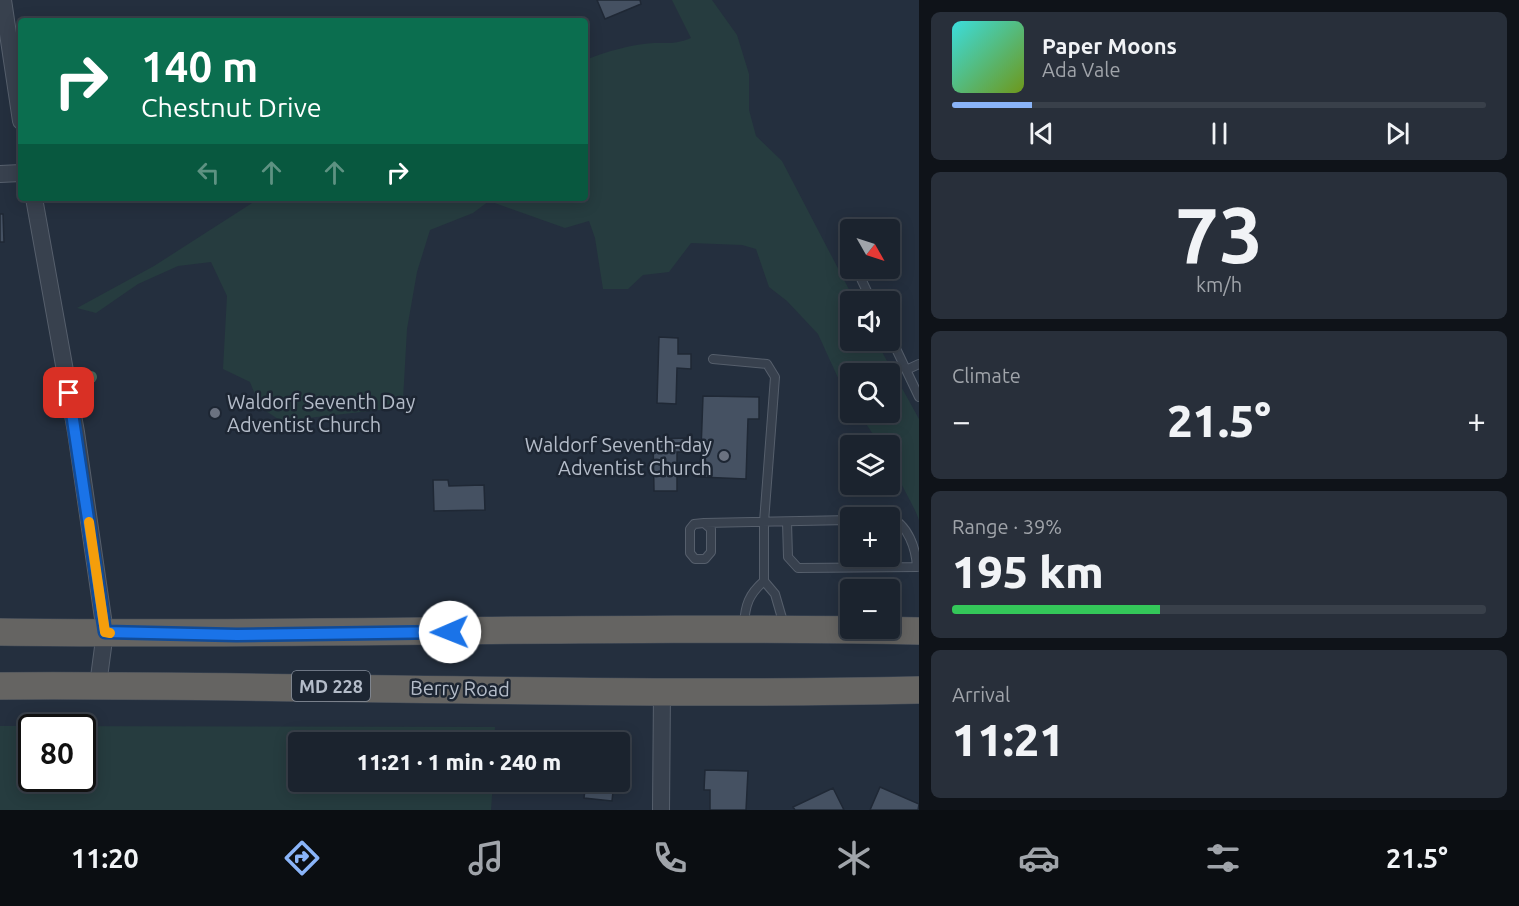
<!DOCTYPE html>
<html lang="en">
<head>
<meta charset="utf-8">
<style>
	body { margin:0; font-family:Ubuntu,sans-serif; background:#282f3a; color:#f1f3f6; height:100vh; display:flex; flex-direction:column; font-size:22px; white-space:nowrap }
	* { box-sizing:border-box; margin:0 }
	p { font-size:20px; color:#a0a4aa }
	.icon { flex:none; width:33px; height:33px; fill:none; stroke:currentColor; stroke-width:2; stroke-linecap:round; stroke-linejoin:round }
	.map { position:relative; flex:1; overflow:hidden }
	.sheet { display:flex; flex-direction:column; gap:12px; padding:12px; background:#0f1319; width:600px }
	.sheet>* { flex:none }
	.banner { position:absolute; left:18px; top:18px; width:570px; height:183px; border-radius:6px; box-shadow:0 3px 15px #0003,0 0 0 2px #39404a; background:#0b6e4f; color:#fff; overflow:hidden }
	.needle { width:39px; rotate:129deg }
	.buttons { position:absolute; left:840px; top:219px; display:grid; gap:12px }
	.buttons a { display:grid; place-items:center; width:60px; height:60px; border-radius:6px; background:#1b232e; box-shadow:0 3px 15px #0003,0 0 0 2px #39404a; font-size:30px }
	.speed { position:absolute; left:18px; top:714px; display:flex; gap:12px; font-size:30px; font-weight:700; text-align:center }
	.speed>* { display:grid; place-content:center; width:78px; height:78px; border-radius:50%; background:#1b232e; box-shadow:0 3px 15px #0003,0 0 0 2px #39404a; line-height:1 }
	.speed .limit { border:3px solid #111; border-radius:9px; background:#fff; color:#111 }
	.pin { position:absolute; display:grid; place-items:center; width:51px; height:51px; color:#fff; margin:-26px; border-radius:12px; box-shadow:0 3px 9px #0006 }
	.me { position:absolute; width:66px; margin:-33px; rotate:269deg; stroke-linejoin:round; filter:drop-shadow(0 0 4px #0008) }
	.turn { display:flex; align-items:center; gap:21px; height:126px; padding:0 24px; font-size:27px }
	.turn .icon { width:78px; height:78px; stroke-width:2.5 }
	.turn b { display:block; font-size:42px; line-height:51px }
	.lanes { display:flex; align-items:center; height:57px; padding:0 24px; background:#0003; justify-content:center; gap:30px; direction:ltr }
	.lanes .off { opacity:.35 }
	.big { font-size:45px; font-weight:800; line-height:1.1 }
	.sheet .card { flex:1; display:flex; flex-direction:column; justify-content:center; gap:9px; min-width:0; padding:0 21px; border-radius:9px; background:#282f3a }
	.sheet .dial { align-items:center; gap:0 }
	.dial b { font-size:78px; line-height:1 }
	.song { display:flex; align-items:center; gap:18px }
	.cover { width:72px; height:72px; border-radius:9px; background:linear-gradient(135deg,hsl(180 70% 55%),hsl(80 70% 35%)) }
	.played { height:6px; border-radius:3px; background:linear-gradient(90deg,#8ab4f8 15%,#39404a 15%) }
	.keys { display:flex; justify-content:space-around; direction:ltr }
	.heat { display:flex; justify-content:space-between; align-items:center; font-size:33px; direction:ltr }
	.charge { height:9px; border-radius:4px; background:linear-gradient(90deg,#34c759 39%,#39404a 0) }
	.trip { position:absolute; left:288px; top:732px; width:342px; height:60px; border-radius:6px; background:#1b232e; box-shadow:0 3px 15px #0003,0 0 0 2px #39404a; font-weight:800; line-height:60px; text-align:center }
	.tab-bar { display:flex; height:96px; justify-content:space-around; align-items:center; background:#0b0e12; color:#a0a4aa }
	.tab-bar .icon { width:42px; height:42px }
	.tab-bar .active { color:#8ab4f8 }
	.tab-bar b { font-size:27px; color:#f1f3f6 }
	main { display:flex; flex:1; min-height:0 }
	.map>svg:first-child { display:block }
	.green { fill:#263c3f; fill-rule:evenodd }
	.building { fill:#455162; stroke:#1f2835; stroke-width:1.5 }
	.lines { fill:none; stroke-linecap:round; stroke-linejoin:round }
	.service-casing { stroke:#565f6c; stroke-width:10 }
	.minor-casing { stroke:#565f6c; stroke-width:18 }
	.trunk-casing { stroke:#434c59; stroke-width:28 }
	.service { stroke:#38414e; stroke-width:8 }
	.minor { stroke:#38414e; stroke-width:16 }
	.trunk { stroke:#656462; stroke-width:27 }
	.tree { fill:#4b6a5d }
	.route-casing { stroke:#114b97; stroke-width:15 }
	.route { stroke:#1a73e8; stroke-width:10 }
	.slow { stroke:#f59e0b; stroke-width:10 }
	.worship-dot { fill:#6b7280; stroke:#1d2633; stroke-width:2 }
	.labels { text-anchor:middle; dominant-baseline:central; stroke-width:5; stroke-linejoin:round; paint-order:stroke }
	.shield { fill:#1d2633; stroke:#878f9c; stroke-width:1.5 }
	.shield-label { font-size:18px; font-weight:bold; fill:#b4bcc9 }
	.poi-label { font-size:20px; fill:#b4bcc9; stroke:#1d2633; text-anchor:start }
	.street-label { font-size:20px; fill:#b4bcc9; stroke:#1d2633 }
</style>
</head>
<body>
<main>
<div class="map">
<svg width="919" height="810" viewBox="0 0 919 810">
	<rect width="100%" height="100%" fill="#242f3e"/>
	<!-- green -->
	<path class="green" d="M672,0H712L737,35L749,74V110L756,136L782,161L855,301L850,302V340L876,341L919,419V520C910,495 890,472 890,446L880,445L859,413L890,412V374H850V398L839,380L818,334L787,301L769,287L756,249L742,245L691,243L669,272L643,275L628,289H603L595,238L589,221L565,228L489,201L473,213L430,230L417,272L407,329L403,400L388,409L281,421L260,407L250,382L223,369L227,296L211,262L178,266L138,284L96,313L77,308L154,266L260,198H585V60C606,52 631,44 654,43C668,43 677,44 691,38Z
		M0,726L495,727L494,742H298V782H493L491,810H0ZM32,728H82V778H32Z"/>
	<!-- building -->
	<path class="building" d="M597,0H640L641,4L605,19Z
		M0,214H3L4,242H0Z
		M659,337L678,338V354H691V369L677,368L676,404L657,403Z
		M703,396L759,397V419H748L746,479L700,477Z
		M688,438V452H677V491H654L653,439Z
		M433,480H448L449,486L484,485L485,510L434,511Z
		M705,770L748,771L746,810H710V790H704Z
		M586,782H614L612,801L584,798Z
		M880,787L919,804L918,810H870Z
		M833,788L844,810H795L793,807Z"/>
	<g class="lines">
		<!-- service casing -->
		<g class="service-casing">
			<path id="service" d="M856,268L872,302
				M890,336L919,397
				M713,359L767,364L775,377L764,522V581L775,594L784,625
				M906,370L919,364
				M787,522L788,557L798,568L917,567C916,549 908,524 890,518
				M704,523L694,524L690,529V553L695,559H705L711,552V529L704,523L850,520
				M744,625C745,605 749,594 764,581"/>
		</g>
		<!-- minor casing -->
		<g class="minor-casing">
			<path id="minor" d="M3,0L21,121
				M0,174L21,173
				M34,198L76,432L105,632L98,685
				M661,810L662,691"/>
		</g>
		<!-- trunk casing -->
		<g class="trunk-casing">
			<path id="trunk" d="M0,632C306,636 613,625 919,631
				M0,686C306,684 613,697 919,690"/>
		</g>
		<!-- service -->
		<use href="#service" class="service"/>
		<!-- minor -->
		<use href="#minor" class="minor"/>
		<!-- trunk -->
		<use href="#trunk" class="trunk"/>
	</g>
	<!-- trees -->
	<circle class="tree" cx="91" cy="377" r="6"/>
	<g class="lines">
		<!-- route casing -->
		<g class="route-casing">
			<path id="route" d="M69,393L105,632L237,635L450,632"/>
		</g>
		<!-- route -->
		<use href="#route" class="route"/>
		<!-- slow -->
		<path class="slow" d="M89,522L105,632L110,633"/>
	</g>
	<!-- markers -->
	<g class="worship-dot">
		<circle cx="215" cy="413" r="6"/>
		<circle cx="724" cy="456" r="6"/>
	</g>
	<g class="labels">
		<!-- shield labels -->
		<rect class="shield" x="292" y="671" width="78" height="30" rx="4.5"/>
		<g class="shield-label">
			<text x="331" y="686">MD 228</text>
		</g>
		<!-- poi labels -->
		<g class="poi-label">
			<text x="227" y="401">Waldorf Seventh Day<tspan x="227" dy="23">Adventist Church</tspan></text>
			<text x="712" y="444" text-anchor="end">Waldorf Seventh-day<tspan x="712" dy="23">Adventist Church</tspan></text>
		</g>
		<!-- street labels -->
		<g class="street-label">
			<text transform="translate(460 688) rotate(1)">Berry Road</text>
		</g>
	</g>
</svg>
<div class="buttons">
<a><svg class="needle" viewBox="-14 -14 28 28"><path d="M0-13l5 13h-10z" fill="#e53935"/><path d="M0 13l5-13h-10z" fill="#a0a4aa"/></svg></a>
<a><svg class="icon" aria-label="sound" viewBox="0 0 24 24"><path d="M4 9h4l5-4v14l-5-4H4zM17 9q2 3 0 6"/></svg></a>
<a><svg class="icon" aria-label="search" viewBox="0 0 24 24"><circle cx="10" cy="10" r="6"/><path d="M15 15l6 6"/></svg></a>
<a><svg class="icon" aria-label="layers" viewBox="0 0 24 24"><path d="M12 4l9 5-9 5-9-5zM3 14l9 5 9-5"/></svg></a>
<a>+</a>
<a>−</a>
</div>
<div class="speed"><div class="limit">80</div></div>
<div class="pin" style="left:69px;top:393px;background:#d93025"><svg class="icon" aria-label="arrive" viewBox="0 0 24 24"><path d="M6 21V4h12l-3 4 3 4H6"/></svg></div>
<svg class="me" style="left:450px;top:632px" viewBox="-20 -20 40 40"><circle r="19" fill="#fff"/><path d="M0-13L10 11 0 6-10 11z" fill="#1a73e8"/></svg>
<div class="trip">11:21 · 1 min · 240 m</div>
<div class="banner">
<div class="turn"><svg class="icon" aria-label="right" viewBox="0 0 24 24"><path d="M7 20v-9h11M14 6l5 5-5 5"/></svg><div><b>140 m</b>Chestnut Drive</div></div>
<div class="lanes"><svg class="icon off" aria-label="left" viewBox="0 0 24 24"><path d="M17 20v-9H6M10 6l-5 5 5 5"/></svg><svg class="icon off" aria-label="ahead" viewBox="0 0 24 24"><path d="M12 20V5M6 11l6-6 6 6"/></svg><svg class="icon off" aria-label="ahead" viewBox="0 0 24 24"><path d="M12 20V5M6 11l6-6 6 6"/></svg><svg class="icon" aria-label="right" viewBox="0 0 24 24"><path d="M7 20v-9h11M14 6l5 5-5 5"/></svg></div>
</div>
</div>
<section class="sheet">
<div class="card">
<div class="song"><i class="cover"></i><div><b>Paper Moons</b><p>Ada Vale</p></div></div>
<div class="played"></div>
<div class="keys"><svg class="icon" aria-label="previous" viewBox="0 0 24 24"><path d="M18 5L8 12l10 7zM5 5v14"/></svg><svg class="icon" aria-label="pause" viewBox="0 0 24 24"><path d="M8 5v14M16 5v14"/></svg><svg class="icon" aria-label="next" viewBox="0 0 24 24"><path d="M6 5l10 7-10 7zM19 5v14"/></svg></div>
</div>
<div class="card dial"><b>73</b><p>km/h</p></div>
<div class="card"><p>Climate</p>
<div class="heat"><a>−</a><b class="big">21.5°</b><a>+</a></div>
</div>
<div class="card"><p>Range · 39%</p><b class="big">195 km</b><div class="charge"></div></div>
<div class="card"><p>Arrival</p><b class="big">11:21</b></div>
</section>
</main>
<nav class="tab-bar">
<b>11:20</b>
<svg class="icon active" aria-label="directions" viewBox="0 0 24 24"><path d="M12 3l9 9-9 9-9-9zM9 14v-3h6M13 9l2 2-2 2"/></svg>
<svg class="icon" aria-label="music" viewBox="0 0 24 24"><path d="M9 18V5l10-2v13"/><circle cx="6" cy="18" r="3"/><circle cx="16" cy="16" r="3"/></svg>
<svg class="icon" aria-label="phone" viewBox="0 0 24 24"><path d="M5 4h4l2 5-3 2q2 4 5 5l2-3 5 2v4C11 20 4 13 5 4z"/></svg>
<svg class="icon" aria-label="climate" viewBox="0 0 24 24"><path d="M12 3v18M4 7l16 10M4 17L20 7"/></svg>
<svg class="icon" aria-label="car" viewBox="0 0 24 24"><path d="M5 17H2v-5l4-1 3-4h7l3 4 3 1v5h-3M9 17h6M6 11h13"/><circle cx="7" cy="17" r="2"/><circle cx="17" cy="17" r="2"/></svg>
<svg class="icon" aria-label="filters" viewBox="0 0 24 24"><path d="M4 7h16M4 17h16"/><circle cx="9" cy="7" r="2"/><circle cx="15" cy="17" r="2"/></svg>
<b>21.5°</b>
</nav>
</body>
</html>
